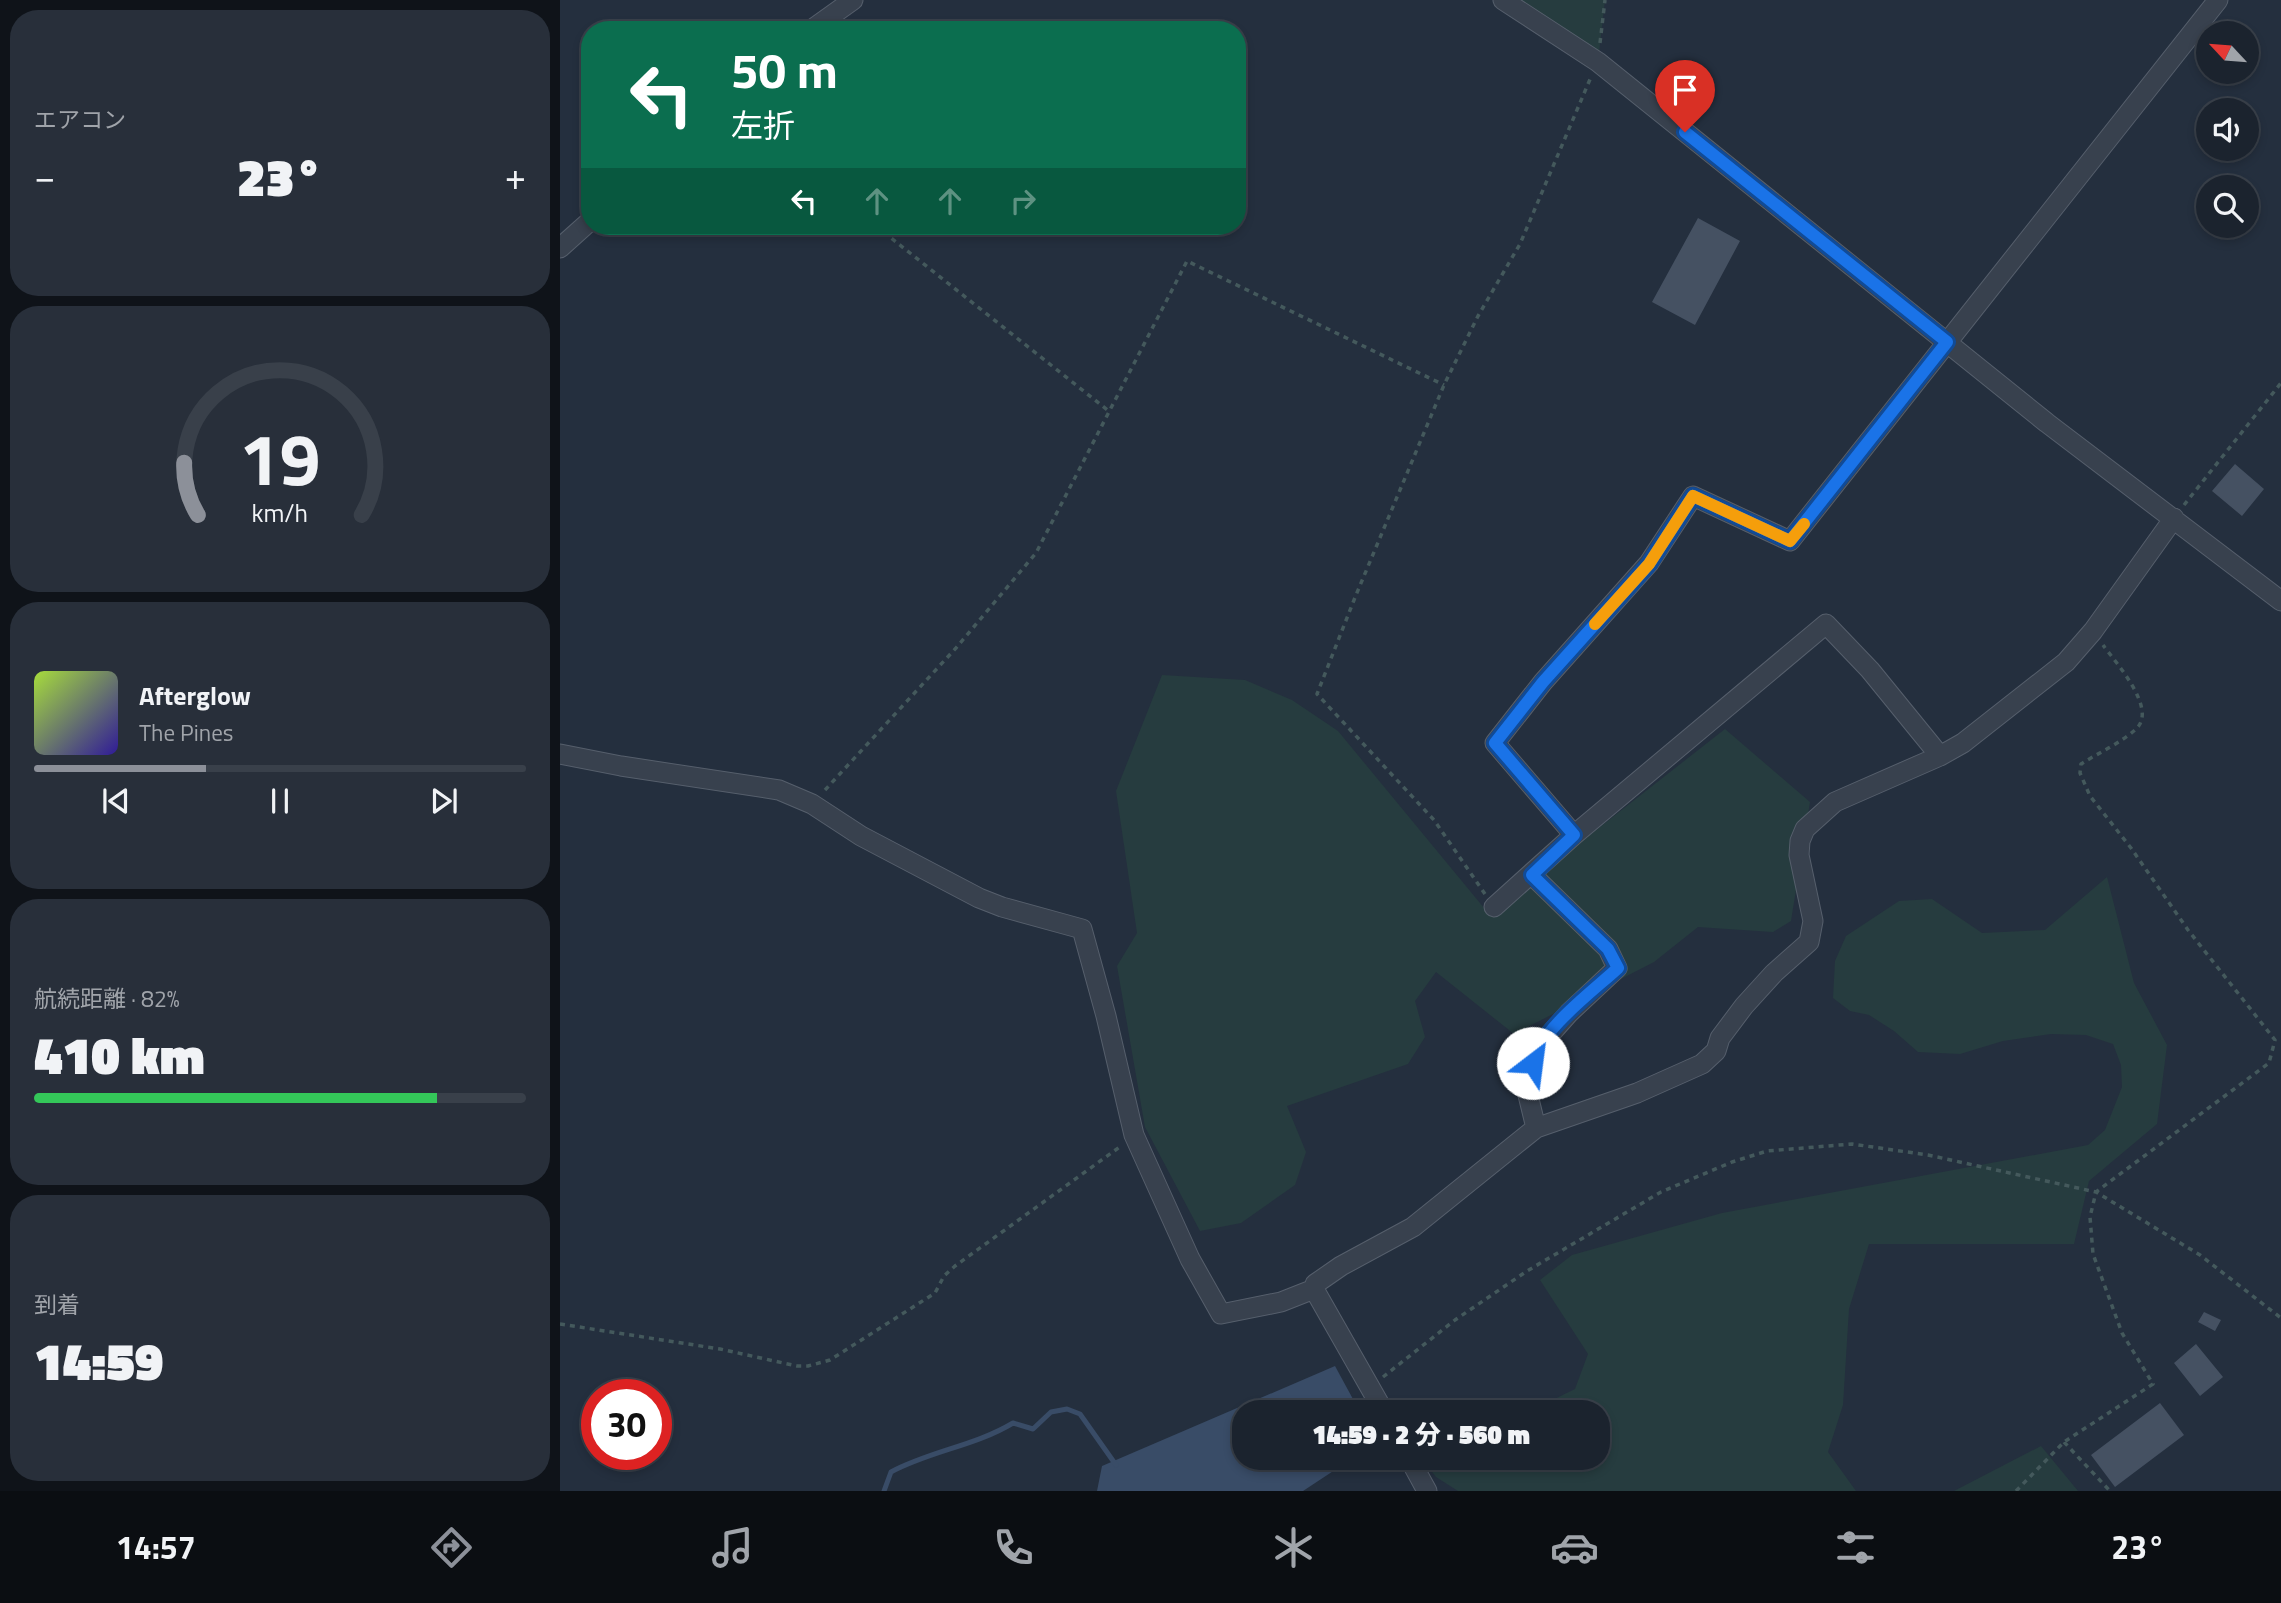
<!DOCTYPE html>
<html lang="ja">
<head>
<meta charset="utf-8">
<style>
	body { margin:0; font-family:"Titillium Web","Noto Sans JP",sans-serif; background:#282f3a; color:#f1f3f6; height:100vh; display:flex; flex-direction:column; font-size:26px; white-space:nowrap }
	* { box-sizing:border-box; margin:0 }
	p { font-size:23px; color:#a0a4aa }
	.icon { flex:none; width:38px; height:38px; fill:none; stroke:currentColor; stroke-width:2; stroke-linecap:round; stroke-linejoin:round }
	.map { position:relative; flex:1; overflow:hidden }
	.details { display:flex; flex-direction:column; gap:10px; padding:10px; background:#0f1319; width:560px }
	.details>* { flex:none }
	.top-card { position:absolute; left:21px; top:21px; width:665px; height:214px; border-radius:28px; box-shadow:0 4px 10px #0003,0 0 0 2px #39404a; background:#0b6e4f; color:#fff; overflow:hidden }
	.needle { width:46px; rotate:296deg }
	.fabs { position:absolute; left:1636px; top:21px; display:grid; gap:14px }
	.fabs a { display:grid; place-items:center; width:63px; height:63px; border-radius:50%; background:#1b232e; box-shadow:0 4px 10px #0003,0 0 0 2px #39404a; font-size:35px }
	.speed { position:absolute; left:21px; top:1379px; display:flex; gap:14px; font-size:35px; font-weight:700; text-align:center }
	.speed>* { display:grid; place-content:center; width:91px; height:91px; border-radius:50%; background:#1b232e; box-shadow:0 4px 10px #0003,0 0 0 2px #39404a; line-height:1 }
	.speed .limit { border:10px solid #d22; background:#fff; color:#111 }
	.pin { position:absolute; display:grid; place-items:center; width:60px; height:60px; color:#fff; margin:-72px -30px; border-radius:50% 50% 50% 0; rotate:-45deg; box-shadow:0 0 7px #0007 }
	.pin .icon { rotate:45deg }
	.me { position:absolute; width:77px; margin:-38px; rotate:30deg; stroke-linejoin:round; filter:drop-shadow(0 0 5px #0008) }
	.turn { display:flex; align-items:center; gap:24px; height:147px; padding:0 35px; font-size:32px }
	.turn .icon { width:91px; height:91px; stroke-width:2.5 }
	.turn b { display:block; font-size:49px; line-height:60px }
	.lanes { display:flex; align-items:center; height:66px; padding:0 35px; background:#0003; justify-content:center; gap:35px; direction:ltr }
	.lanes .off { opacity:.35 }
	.big { font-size:52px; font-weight:800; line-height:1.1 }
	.details .widget { flex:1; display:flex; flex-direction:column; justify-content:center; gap:10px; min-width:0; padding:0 24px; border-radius:28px; background:#282f3a }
	.details .dial { align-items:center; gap:0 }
	.dial svg { height:182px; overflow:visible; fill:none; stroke:#39404a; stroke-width:7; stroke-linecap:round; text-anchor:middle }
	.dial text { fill:#f1f3f6; stroke:none }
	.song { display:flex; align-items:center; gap:21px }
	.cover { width:84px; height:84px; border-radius:10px; background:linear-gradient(135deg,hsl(80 70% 55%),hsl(250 70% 35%)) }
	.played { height:7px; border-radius:4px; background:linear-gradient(90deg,#8c9099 35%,#39404a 35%) }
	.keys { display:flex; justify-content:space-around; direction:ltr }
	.heat { display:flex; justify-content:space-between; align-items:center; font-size:38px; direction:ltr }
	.charge { height:10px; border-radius:5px; background:linear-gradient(90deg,#34c759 82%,#39404a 0) }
	.trip { position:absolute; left:672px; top:1400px; width:378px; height:70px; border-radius:28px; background:#1b232e; box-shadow:0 4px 10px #0003,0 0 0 2px #39404a; font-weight:800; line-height:70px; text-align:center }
	.tabs { display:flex; height:112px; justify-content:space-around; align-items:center; background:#0b0e12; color:#a0a4aa }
	.tabs .icon { width:49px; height:49px }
	.tabs .selected { color:#8c9099 }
	.tabs b { font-size:32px; color:#f1f3f6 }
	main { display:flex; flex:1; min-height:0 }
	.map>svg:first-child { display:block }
	.green { fill:#263c3f }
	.water { fill:#394c67 }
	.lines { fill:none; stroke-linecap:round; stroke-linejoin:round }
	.stream { stroke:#394c67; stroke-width:5 }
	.building { fill:#455162 }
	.minor-casing { stroke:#565f6c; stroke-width:21 }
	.path { stroke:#44595c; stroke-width:3.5; stroke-dasharray:5 5; stroke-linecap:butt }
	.minor { stroke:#38414e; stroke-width:19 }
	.route-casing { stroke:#114b97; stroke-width:18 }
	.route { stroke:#1a73e8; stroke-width:12 }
	.slow { stroke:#f59e0b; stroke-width:12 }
</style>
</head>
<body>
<main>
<section class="details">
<div class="widget"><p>エアコン</p>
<div class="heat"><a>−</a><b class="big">23°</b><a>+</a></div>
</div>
<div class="widget dial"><svg viewBox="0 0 100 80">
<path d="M14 69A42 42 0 1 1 86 69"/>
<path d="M14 69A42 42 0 0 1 8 46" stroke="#8c9099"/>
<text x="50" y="56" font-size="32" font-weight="700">19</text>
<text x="50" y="72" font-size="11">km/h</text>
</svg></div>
<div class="widget">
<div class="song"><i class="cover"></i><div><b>Afterglow</b><p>The Pines</p></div></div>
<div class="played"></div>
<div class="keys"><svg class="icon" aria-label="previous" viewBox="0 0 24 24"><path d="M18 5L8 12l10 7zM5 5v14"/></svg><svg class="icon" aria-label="pause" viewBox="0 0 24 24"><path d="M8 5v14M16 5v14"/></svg><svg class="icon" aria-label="next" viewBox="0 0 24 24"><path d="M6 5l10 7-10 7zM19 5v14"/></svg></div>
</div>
<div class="widget"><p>航続距離 · 82%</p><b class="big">410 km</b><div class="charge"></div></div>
<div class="widget"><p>到着</p><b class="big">14:59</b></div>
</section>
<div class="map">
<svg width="1721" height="1491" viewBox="0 0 1721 1491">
	<rect width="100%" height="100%" fill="#242f3e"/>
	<!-- green -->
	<path class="green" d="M943,0H1045L1038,62Z
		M602,675L685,680L732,700L778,731L929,914L1165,729L1250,802L1231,921L1213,932L1138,927L1094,962L954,1034L876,972L855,1001L865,1037L848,1064L727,1106L746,1152L735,1185L681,1223L640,1231L585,1127L557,966L577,933L556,791Z
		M1547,877L1574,983L1607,1045L1597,1124L1529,1181L1514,1244H1309L1289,1309L1283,1405L1268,1452L1296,1491H898L876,1477L863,1460L865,1458H1038V1412H968L1015,1389L1028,1354L980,1280L1012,1255L1162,1213L1528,1145L1545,1130L1562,1087L1561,1065L1553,1044L1526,1035L1491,1034L1443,1041L1400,1054L1358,1052L1334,1031L1309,1015L1290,1011L1273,998L1275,961L1286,936L1339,901L1372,899L1422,933L1485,930Z
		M1481,1446L1518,1491H1394Z"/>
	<!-- water -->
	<path class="water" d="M775,1366L800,1412H684V1458H793L743,1491H537L542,1466Z"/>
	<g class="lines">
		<!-- stream -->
		<path class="stream" d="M324,1491L331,1472C370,1451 415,1446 453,1423L473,1429L491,1412L507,1409L520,1414L556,1465"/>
	</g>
	<!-- building -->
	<path class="building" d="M1138,218L1180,241L1135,325L1092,302Z
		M1675,464L1704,489L1682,516L1652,491Z
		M1644,1312L1661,1320L1655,1331L1638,1322Z
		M1636,1344L1663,1377L1640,1396L1614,1363Z
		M1600,1403L1624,1435L1555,1487L1531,1455Z"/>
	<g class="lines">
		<!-- minor casing -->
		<g class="minor-casing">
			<path id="minor" d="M943,0L1038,62L1487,423L1721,601
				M251,30L293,0
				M0,248L30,221
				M0,754L61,766L219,790L252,804L301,836L419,898L442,907L522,929L546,1016L574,1135L630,1259L661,1314L721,1302L754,1289L755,1284L781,1266L853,1227L976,1128L1077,1093L1142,1064L1156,1051L1160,1038L1184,1006L1214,973L1249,942L1253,921L1239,855L1240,841L1245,829L1275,802L1380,756L1403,743L1506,662L1533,631L1614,518
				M1014,835L935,743L983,682L1089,563L1133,496L1230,541L1658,0
				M972,875L1048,949L1057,968L1009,1013L977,1049L968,1095L976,1128
				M934,907L1014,835L1266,624L1310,670L1380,756
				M754,1289L824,1412
				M849,1458L867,1491"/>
		</g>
		<!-- path -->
		<path class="path" d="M1040,43L1045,0
			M316,226L550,412
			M1624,505L1721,383
			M265,790L396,648L476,553L627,261L884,385
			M925,894L874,820L757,694L796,595L884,385L918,316L960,244L1031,77
			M0,1324L160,1349L237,1366H248L270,1360L375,1293L384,1276L395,1266L561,1146
			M823,1377L895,1320L967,1271L1101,1192L1172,1162L1207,1151L1292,1144L1368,1155L1536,1192L1640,1255L1721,1318
			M1504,1442L1550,1491
			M1456,1491L1504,1442L1593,1384L1562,1333L1533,1254L1530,1217L1536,1192L1709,1063L1715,1040L1628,930L1571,848L1530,796L1520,773L1521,764C1538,753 1561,743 1576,729C1598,709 1556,663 1543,645"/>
		<!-- minor -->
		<use href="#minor" class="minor"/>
	</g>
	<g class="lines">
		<!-- route casing -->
		<g class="route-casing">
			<path id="route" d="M973,1063C981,1029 1032,992 1058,968L1048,949L972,875L1014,835L935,743L983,682L1089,564L1133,496L1230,541L1387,342L1125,132"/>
		</g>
		<!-- route -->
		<use href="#route" class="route"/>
		<!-- slow -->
		<path class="slow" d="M1035,624L1089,564L1133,496L1230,541L1244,524"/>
	</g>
</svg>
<div class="fabs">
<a><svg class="needle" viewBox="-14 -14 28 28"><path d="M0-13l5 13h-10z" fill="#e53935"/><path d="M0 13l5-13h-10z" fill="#a0a4aa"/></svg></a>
<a><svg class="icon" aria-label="sound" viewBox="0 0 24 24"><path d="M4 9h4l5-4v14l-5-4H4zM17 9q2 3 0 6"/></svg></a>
<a><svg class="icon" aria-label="search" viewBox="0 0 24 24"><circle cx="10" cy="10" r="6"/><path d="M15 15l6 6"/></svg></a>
</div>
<div class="speed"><div class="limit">30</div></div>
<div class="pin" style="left:1125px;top:132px;background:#d93025"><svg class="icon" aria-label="arrive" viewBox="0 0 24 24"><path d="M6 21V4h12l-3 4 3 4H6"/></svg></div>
<svg class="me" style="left:973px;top:1063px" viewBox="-20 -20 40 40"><circle r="19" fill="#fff"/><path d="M0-13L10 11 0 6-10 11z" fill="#1a73e8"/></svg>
<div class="trip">14:59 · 2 分 · 560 m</div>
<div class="top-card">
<div class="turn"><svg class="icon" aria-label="left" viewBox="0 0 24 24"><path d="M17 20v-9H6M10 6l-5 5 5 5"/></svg><div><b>50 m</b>左折</div></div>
<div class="lanes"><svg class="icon" aria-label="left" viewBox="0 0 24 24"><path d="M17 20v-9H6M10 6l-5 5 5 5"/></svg><svg class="icon off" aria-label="ahead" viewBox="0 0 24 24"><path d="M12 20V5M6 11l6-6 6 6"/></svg><svg class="icon off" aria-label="ahead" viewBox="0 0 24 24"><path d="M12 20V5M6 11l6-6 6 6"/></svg><svg class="icon off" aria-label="right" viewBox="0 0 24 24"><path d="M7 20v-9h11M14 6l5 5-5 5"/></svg></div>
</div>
</div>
</main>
<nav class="tabs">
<b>14:57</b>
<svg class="icon selected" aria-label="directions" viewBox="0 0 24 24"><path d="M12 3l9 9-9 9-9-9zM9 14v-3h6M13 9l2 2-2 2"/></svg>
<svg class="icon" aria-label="music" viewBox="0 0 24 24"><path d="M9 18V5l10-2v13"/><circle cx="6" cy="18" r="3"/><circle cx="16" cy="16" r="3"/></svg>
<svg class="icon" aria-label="phone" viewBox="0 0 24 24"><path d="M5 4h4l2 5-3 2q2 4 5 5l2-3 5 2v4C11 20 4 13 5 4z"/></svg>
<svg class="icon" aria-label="climate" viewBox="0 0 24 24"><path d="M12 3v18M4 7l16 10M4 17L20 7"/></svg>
<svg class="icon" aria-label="car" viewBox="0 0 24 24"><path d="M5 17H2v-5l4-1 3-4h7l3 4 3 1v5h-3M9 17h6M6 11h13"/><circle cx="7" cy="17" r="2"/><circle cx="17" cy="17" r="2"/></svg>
<svg class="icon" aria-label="filters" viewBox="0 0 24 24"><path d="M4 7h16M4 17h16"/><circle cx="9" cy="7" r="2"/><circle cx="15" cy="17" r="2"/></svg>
<b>23°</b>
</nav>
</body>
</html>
